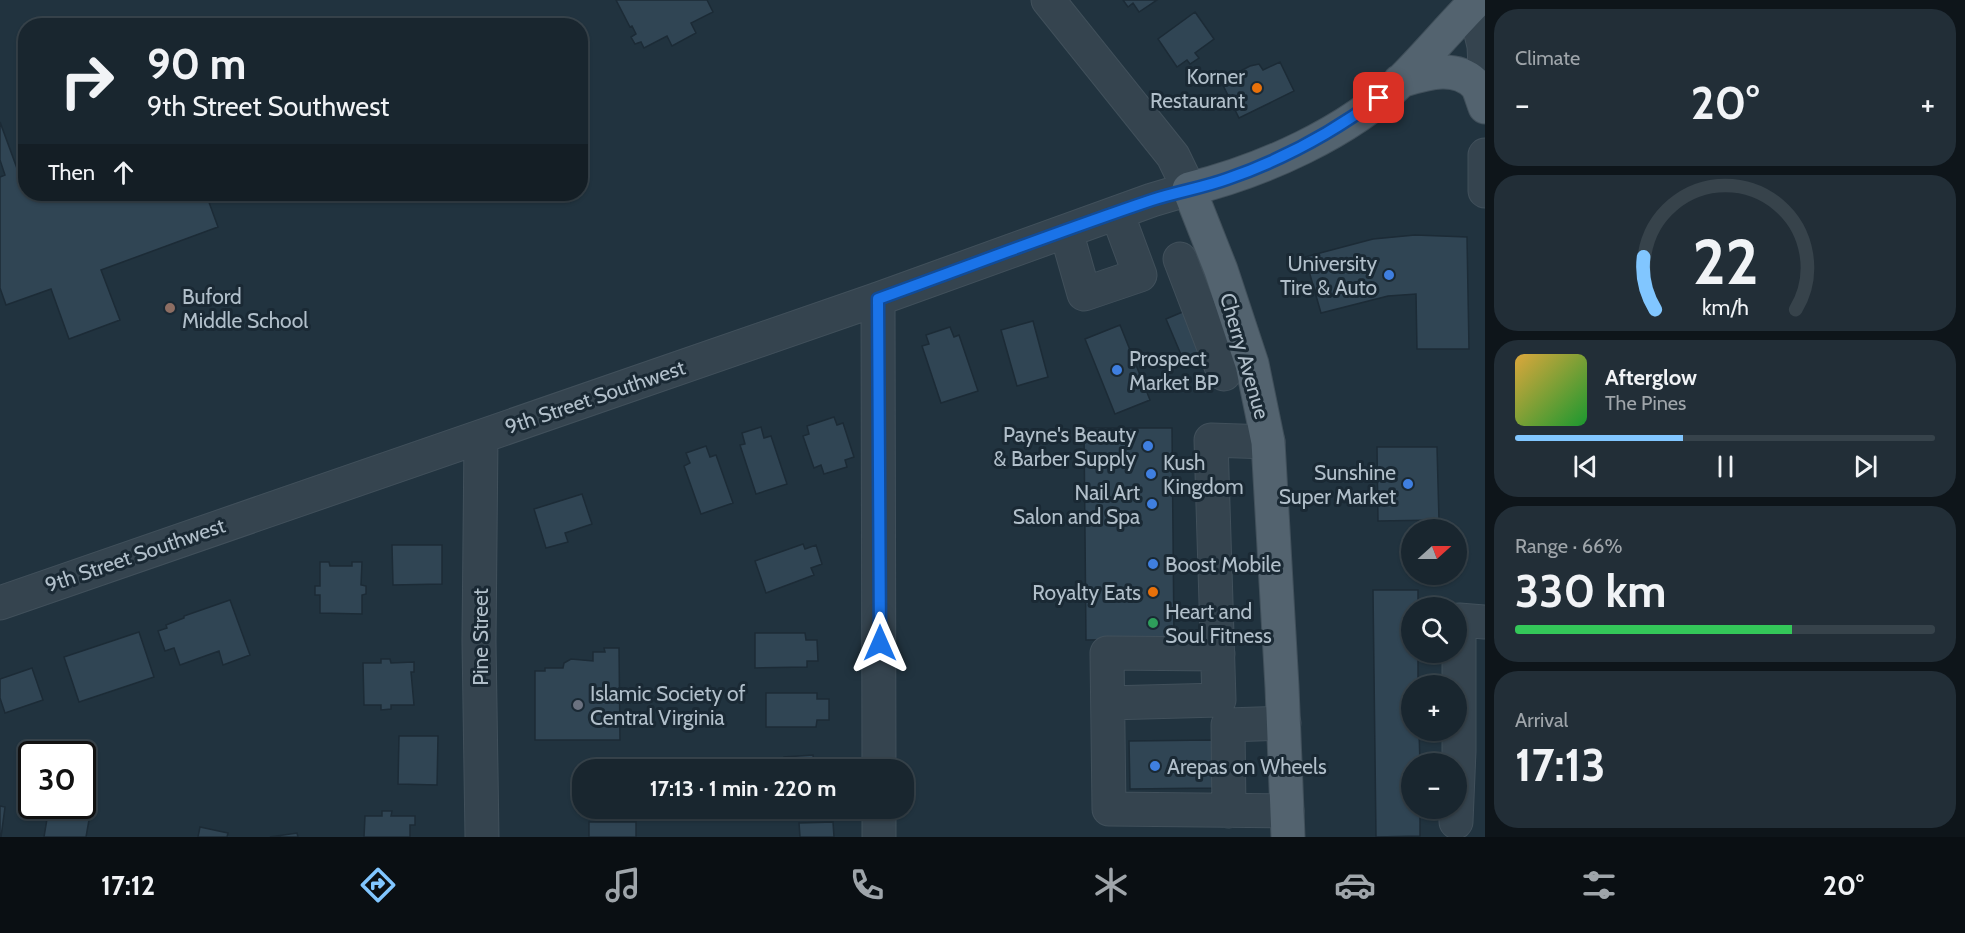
<!DOCTYPE html>
<html lang="en">
<head>
<meta charset="utf-8">
<style>
	body { margin:0; font-family:Cabin,sans-serif; background:#222e37; color:#f1f3f6; height:100vh; display:flex; flex-direction:column; font-size:22px; white-space:nowrap }
	* { box-sizing:border-box; margin:0 }
	p { font-size:20px; color:#9fa5aa }
	.icon { flex:none; width:33px; height:33px; fill:none; stroke:currentColor; stroke-width:2; stroke-linecap:round; stroke-linejoin:round }
	.map { position:relative; flex:1; overflow:hidden }
	.details { display:flex; flex-direction:column; gap:9px; padding:9px; background:#0e151a; width:480px }
	.details>* { flex:none }
	.guide { position:absolute; left:18px; top:18px; width:570px; height:183px; border-radius:24px; box-shadow:0 2px 4px #0004,0 0 0 2px #37434b; background:#19262f; color:#f1f3f6; overflow:hidden }
	.needle { width:39px; rotate:69deg }
	.buttons { position:absolute; left:1401px; top:519px; display:grid; gap:12px }
	.buttons a { display:grid; place-items:center; width:66px; height:66px; border-radius:50%; background:#19262f; box-shadow:0 2px 4px #0004,0 0 0 2px #37434b; font-size:30px }
	.speed { position:absolute; left:18px; top:741px; display:flex; gap:12px; font-size:30px; font-weight:700; text-align:center }
	.speed>* { display:grid; place-content:center; width:78px; height:78px; border-radius:50%; background:#19262f; box-shadow:0 2px 4px #0004,0 0 0 2px #37434b; line-height:1 }
	.speed .limit { border:3px solid #111; border-radius:9px; background:#fff; color:#111 }
	.pin { position:absolute; display:grid; place-items:center; width:51px; height:51px; color:#fff; margin:-26px; border-radius:12px; box-shadow:0 3px 9px #0006 }
	.me { position:absolute; width:66px; margin:-33px; rotate:0deg; stroke-linejoin:round; filter:drop-shadow(0 0 4px #0008) }
	.turn { display:flex; align-items:center; gap:21px; height:126px; padding:0 30px; font-size:27px }
	.turn .icon { width:78px; height:78px; stroke-width:2.5 }
	.turn b { display:block; font-size:42px; line-height:51px }
	.then { display:flex; align-items:center; height:57px; padding:0 30px; background:#0003; gap:12px; font-size:22px }
	.big { font-size:45px; font-weight:800; line-height:1.1 }
	.details .tile { flex:1; display:flex; flex-direction:column; justify-content:center; gap:9px; min-width:0; padding:0 21px; border-radius:24px; background:#222e37 }
	.details .dial { align-items:center; gap:0 }
	.dial svg { height:156px; overflow:visible; fill:none; stroke:#37434b; stroke-width:7; stroke-linecap:round; text-anchor:middle }
	.dial text { fill:#f1f3f6; stroke:none }
	.song { display:flex; align-items:center; gap:18px }
	.cover { width:72px; height:72px; border-radius:9px; background:linear-gradient(135deg,hsl(40 70% 55%),hsl(130 70% 35%)) }
	.played { height:6px; border-radius:3px; background:linear-gradient(90deg,#81c6ff 40%,#37434b 40%) }
	.keys { display:flex; justify-content:space-around; direction:ltr }
	.heat { display:flex; justify-content:space-between; align-items:center; font-size:33px; direction:ltr }
	.charge { height:9px; border-radius:4px; background:linear-gradient(90deg,#34c759 66%,#37434b 0) }
	.trip { position:absolute; left:572px; top:759px; width:342px; height:60px; border-radius:24px; background:#19262f; box-shadow:0 2px 4px #0004,0 0 0 2px #37434b; font-weight:800; line-height:60px; text-align:center }
	.tabs { display:flex; height:96px; justify-content:space-around; align-items:center; background:#0a0f13; color:#9fa5aa }
	.tabs .icon { width:42px; height:42px }
	.tabs .active { color:#81c6ff }
	.tabs b { font-size:27px; color:#f1f3f6 }
	main { display:flex; flex:1; min-height:0 }
	.map>svg:first-child { display:block }
	.building { fill:#304554; stroke:#1c2b36; stroke-width:1.5 }
	.lines { fill:none; stroke-linecap:round; stroke-linejoin:round }
	.minor-casing { stroke:#41505b; stroke-width:35 }
	.major-casing { stroke:#41505b; stroke-width:35 }
	.minor { stroke:#35444f; stroke-width:33 }
	.major { stroke:#53636f; stroke-width:33 }
	.route-casing { stroke:#114b97; stroke-width:15 }
	.route { stroke:#1a73e8; stroke-width:10 }
	.food-dot { fill:#e8710a; stroke:#1a2934; stroke-width:2 }
	.shop-dot { fill:#3f7fe0; stroke:#1a2934; stroke-width:2 }
	.education-dot { fill:#8d6e63; stroke:#1a2934; stroke-width:2 }
	.leisure-dot { fill:#2e9e5b; stroke:#1a2934; stroke-width:2 }
	.worship-dot { fill:#6b7280; stroke:#1a2934; stroke-width:2 }
	.labels { text-anchor:middle; dominant-baseline:central; stroke-width:6; stroke-linejoin:round; paint-order:stroke }
	.poi-label { font-size:21px; fill:#b1bfca; stroke:#1a2934; text-anchor:start }
	.street-label { font-size:21px; fill:#b1bfca; stroke:#1a2934 }
</style>
</head>
<body>
<main>
<div class="map">
<svg width="1485" height="837" viewBox="0 0 1485 837">
	<rect width="100%" height="100%" fill="#21333f"/>
	<!-- building -->
	<path class="building" d="M616,0H707L713,12L691,23L696,33L672,46L667,36L644,48L641,42L635,44L631,37L636,34L632,26L630,27Z
		M1123,0H1157L1139,12L1133,3L1128,7Z
		M1195,12L1214,39L1195,53L1199,58L1190,64L1187,60L1177,67L1158,39Z
		M1280,62L1294,91L1239,118L1221,81L1250,66L1259,64L1263,70Z
		M0,122L18,171L26,169V194H206L218,227L101,270L120,320L69,339L51,289L6,305L0,288V177L5,175L0,160Z
		M1415,235L1467,237L1469,349H1417L1416,294L1388,296L1321,313L1305,257L1373,239Z
		M1192,308L1210,354L1185,364L1166,319Z
		M1033,321L1048,377L1017,386L1001,330Z
		M1120,325L1150,400L1115,414L1085,339Z
		M950,327L954,337L959,335L978,391L941,403L922,346L929,344L926,335Z
		M834,417L837,425L843,423L854,457L845,460L847,467L824,474L821,465L814,468L803,436L809,434L807,426Z
		M761,427L764,438L771,436L787,484L756,494L740,445L745,444L742,433Z
		M1084,428H1172L1174,639L1086,640Z
		M706,446L710,457L716,455L733,503L701,514L684,466L690,463L686,453Z
		M1377,447H1437L1439,520L1378,521Z
		M582,494L592,524L565,533L568,542L546,548L534,509Z
		M803,544L805,549L816,545L822,564L811,568L814,575L766,593L755,561Z
		M392,545H442V584L393,585Z
		M320,562H329L330,566H352V562H362L361,585L366,586V594L362,595V614L320,613V595H315V586H320Z
		M1373,590H1418V608H1412V652H1425V656H1418V686H1412V730H1419L1420,764H1412V808H1420V836L1376,837Z
		M230,600L250,655L223,665L219,651L180,665L174,648L165,651L158,631L167,628L166,625L184,618V616Z
		M139,632L154,677L79,702L64,657Z
		M755,633H805L806,640H817L818,661H807V667L755,668Z
		M604,648H619L620,740H535V671H545V668H563L564,663L571,659L593,661V652H605Z
		M381,659H390L391,663L414,662V672H411L414,705H391V709L381,710V705H364L363,663H381Z
		M32,668L43,700L5,713L0,698V679Z
		M766,693H817V699H829V720H817L816,727H766Z
		M399,736H438L437,785L398,784Z
		M1212,740L1213,788L1130,789L1129,741Z
		M813,755L814,766H821L822,770H785L784,757Z
		M0,806L5,807L1,837H0Z
		M382,811H392L391,816H415V825H410V837H364L365,816H382Z
		M48,813L89,820L86,837H44Z
		M589,822H636V837H589Z
		M833,822L834,837H800L799,823Z
		M200,827L228,833L227,837H198Z
		M297,833L298,837H270Z"/>
	<g class="lines">
		<!-- minor casing -->
		<g class="minor-casing">
			<path id="minor" d="M1473,0L1484,46L1485,67
				M1485,155V191
				M1066,231L1084,294L1140,275L1117,213
				M1180,259L1224,374
				M878,299L879,770
				M481,437L479,641L482,837
				M0,603L878,299L1152,200L1189,189L1173,156L1048,0
				M1218,654L1107,653L1109,809L1287,811
				M1108,703L1219,700L1211,440L1268,442
				M1229,811L1228,725L1284,723
				M1456,822L1459,751V620L1485,622
				M879,837V808"/>
		</g>
		<!-- major casing -->
		<g class="major-casing">
			<path id="major" d="M1400,81C1424,74 1456,63 1476,85C1480,90 1482,100 1485,107
				M1288,837L1282,687L1268,442L1252,364L1221,270L1189,189C1262,171 1348,133 1402,80C1428,54 1451,26 1477,0"/>
		</g>
		<!-- minor -->
		<use href="#minor" class="minor"/>
		<!-- major -->
		<use href="#major" class="major"/>
	</g>
	<g class="lines">
		<!-- route casing -->
		<g class="route-casing">
			<path id="route" d="M880,643L878,299C969,266 1060,231 1152,200C1176,192 1202,188 1227,179C1282,160 1332,133 1379,98"/>
		</g>
		<!-- route -->
		<use href="#route" class="route"/>
	</g>
	<!-- markers -->
	<g class="food-dot">
		<circle cx="1257" cy="88" r="6"/>
		<circle cx="1153" cy="592" r="6"/>
	</g>
	<g class="shop-dot">
		<circle cx="1389" cy="275" r="6"/>
		<circle cx="1117" cy="370" r="6"/>
		<circle cx="1148" cy="446" r="6"/>
		<circle cx="1151" cy="474" r="6"/>
		<circle cx="1408" cy="484" r="6"/>
		<circle cx="1152" cy="504" r="6"/>
		<circle cx="1153" cy="564" r="6"/>
		<circle cx="1155" cy="766" r="6"/>
	</g>
	<circle class="education-dot" cx="170" cy="308" r="6"/>
	<circle class="leisure-dot" cx="1153" cy="623" r="6"/>
	<circle class="worship-dot" cx="578" cy="705" r="6"/>
	<g class="labels">
		<!-- poi labels -->
		<g class="poi-label">
			<text x="1245" y="76" text-anchor="end">Korner<tspan x="1245" dy="24">Restaurant</tspan></text>
			<text x="1377" y="263" text-anchor="end">University<tspan x="1377" dy="24">Tire &amp; Auto</tspan></text>
			<text x="182" y="296">Buford<tspan x="182" dy="24">Middle School</tspan></text>
			<text x="1129" y="358">Prospect<tspan x="1129" dy="24">Market BP</tspan></text>
			<text x="1136" y="434" text-anchor="end">Payne's Beauty<tspan x="1136" dy="24">&amp; Barber Supply</tspan></text>
			<text x="1163" y="462">Kush<tspan x="1163" dy="24">Kingdom</tspan></text>
			<text x="1396" y="472" text-anchor="end">Sunshine<tspan x="1396" dy="24">Super Market</tspan></text>
			<text x="1140" y="492" text-anchor="end">Nail Art<tspan x="1140" dy="24">Salon and Spa</tspan></text>
			<text x="1165" y="564">Boost Mobile</text>
			<text x="1141" y="592" text-anchor="end">Royalty Eats</text>
			<text x="1165" y="611">Heart and<tspan x="1165" dy="24">Soul Fitness</tspan></text>
			<text x="590" y="693">Islamic Society of<tspan x="590" dy="24">Central Virginia</tspan></text>
			<text x="1167" y="766">Arepas on Wheels</text>
		</g>
		<!-- street labels -->
		<g class="street-label">
			<text transform="translate(1245 356) rotate(74)">Cherry Avenue</text>
			<text transform="translate(595 397) rotate(-19)">9th Street Southwest</text>
			<text transform="translate(135 555) rotate(-19)">9th Street Southwest</text>
			<text transform="translate(480 637) rotate(-90)">Pine Street</text>
		</g>
	</g>
</svg>
<div class="buttons">
<a><svg class="needle" viewBox="-14 -14 28 28"><path d="M0-13l5 13h-10z" fill="#e53935"/><path d="M0 13l5-13h-10z" fill="#9fa5aa"/></svg></a>
<a><svg class="icon" aria-label="search" viewBox="0 0 24 24"><circle cx="10" cy="10" r="6"/><path d="M15 15l6 6"/></svg></a>
<a>+</a>
<a>−</a>
</div>
<div class="speed"><div class="limit">30</div></div>
<div class="pin" style="left:1379px;top:98px;background:#d93025"><svg class="icon" aria-label="arrive" viewBox="0 0 24 24"><path d="M6 21V4h12l-3 4 3 4H6"/></svg></div>
<svg class="me" style="left:880px;top:643px" viewBox="-20 -20 40 40"><path d="M0-17L14 15 0 8-14 15z" fill="#1a73e8" stroke="#fff" stroke-width="4"/></svg>
<div class="trip">17:13 · 1 min · 220 m</div>
<div class="guide">
<div class="turn"><svg class="icon" aria-label="right" viewBox="0 0 24 24"><path d="M7 20v-9h11M14 6l5 5-5 5"/></svg><div><b>90 m</b>9th Street Southwest</div></div>
<div class="then">Then<svg class="icon" aria-label="ahead" viewBox="0 0 24 24"><path d="M12 20V5M6 11l6-6 6 6"/></svg></div>
</div>
</div>
<section class="details">
<div class="tile"><p>Climate</p>
<div class="heat"><a>−</a><b class="big">20°</b><a>+</a></div>
</div>
<div class="tile dial"><svg viewBox="0 0 100 80">
<path d="M14 69A42 42 0 1 1 86 69"/>
<path d="M14 69A42 42 0 0 1 8 42" stroke="#81c6ff"/>
<text x="50" y="56" font-size="32" font-weight="700">22</text>
<text x="50" y="72" font-size="11">km/h</text>
</svg></div>
<div class="tile">
<div class="song"><i class="cover"></i><div><b>Afterglow</b><p>The Pines</p></div></div>
<div class="played"></div>
<div class="keys"><svg class="icon" aria-label="previous" viewBox="0 0 24 24"><path d="M18 5L8 12l10 7zM5 5v14"/></svg><svg class="icon" aria-label="pause" viewBox="0 0 24 24"><path d="M8 5v14M16 5v14"/></svg><svg class="icon" aria-label="next" viewBox="0 0 24 24"><path d="M6 5l10 7-10 7zM19 5v14"/></svg></div>
</div>
<div class="tile"><p>Range · 66%</p><b class="big">330 km</b><div class="charge"></div></div>
<div class="tile"><p>Arrival</p><b class="big">17:13</b></div>
</section>
</main>
<nav class="tabs">
<b>17:12</b>
<svg class="icon active" aria-label="directions" viewBox="0 0 24 24"><path d="M12 3l9 9-9 9-9-9zM9 14v-3h6M13 9l2 2-2 2"/></svg>
<svg class="icon" aria-label="music" viewBox="0 0 24 24"><path d="M9 18V5l10-2v13"/><circle cx="6" cy="18" r="3"/><circle cx="16" cy="16" r="3"/></svg>
<svg class="icon" aria-label="phone" viewBox="0 0 24 24"><path d="M5 4h4l2 5-3 2q2 4 5 5l2-3 5 2v4C11 20 4 13 5 4z"/></svg>
<svg class="icon" aria-label="climate" viewBox="0 0 24 24"><path d="M12 3v18M4 7l16 10M4 17L20 7"/></svg>
<svg class="icon" aria-label="car" viewBox="0 0 24 24"><path d="M5 17H2v-5l4-1 3-4h7l3 4 3 1v5h-3M9 17h6M6 11h13"/><circle cx="7" cy="17" r="2"/><circle cx="17" cy="17" r="2"/></svg>
<svg class="icon" aria-label="filters" viewBox="0 0 24 24"><path d="M4 7h16M4 17h16"/><circle cx="9" cy="7" r="2"/><circle cx="15" cy="17" r="2"/></svg>
<b>20°</b>
</nav>
</body>
</html>
